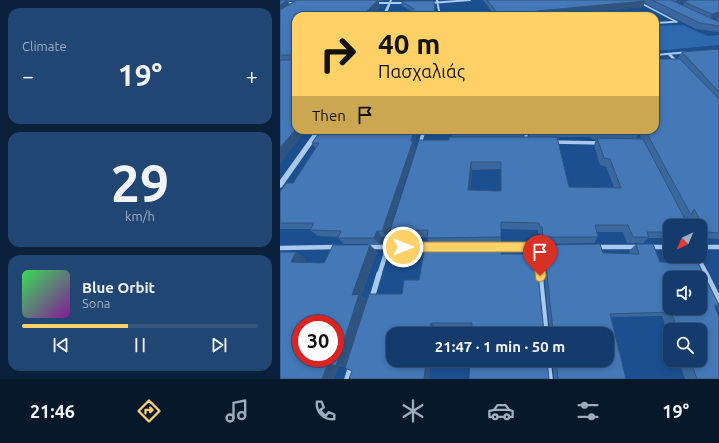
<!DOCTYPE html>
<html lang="en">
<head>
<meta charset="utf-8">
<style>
	body { margin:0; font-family:Ubuntu,sans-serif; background:#214673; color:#f1f3f6; height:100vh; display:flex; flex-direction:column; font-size:15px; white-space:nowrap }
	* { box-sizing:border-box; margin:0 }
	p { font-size:13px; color:#9dadc1 }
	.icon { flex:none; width:22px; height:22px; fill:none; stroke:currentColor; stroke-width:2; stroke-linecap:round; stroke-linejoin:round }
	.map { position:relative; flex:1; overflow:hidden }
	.details { display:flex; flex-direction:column; gap:8px; padding:8px; background:#0b203b; width:280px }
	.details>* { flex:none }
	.hud { position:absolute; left:12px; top:12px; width:367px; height:122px; border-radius:12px; box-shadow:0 2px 6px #0003,0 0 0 1px #33557e; background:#ffd166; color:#111; overflow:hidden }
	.needle { width:26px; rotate:224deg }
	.fabs { position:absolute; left:383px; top:219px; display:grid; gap:8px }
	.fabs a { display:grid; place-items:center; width:44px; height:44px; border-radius:8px; background:#143b6b; box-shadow:0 2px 6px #0003,0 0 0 1px #33557e; font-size:20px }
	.speed { position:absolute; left:12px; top:315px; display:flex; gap:8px; font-size:20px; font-weight:700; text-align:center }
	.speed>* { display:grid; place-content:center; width:52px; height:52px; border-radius:50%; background:#143b6b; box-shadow:0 2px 6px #0003,0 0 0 1px #33557e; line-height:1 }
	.speed .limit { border:6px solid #d22; background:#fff; color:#111 }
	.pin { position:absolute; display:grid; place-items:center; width:34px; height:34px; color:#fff; margin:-41px -17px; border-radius:50% 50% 50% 0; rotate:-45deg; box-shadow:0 0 4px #0007 }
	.pin .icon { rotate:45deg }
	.me { position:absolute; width:44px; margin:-22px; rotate:90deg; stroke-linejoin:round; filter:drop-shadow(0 0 3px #0008) }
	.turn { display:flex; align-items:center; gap:14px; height:84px; padding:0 20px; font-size:18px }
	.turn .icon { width:52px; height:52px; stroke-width:2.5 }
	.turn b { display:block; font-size:28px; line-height:34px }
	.then { display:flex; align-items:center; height:38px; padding:0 20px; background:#0003; gap:8px; font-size:15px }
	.big { font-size:30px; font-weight:700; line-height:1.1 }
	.details .card { flex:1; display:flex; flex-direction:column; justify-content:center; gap:6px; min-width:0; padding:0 14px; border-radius:12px; background:#214673 }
	.details .dial { align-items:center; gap:0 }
	.dial b { font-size:52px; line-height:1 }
	.song { display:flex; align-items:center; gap:12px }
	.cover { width:48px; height:48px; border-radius:6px; background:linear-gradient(135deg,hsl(130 70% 55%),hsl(290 70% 35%)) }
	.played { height:4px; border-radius:2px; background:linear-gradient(90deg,#ffd166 45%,#33557e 45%) }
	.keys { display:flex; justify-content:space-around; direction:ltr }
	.heat { display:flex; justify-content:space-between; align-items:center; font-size:22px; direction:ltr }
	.trip { position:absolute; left:106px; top:327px; width:228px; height:40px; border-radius:12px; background:#143b6b; box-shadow:0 2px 6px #0003,0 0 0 1px #33557e; font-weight:700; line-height:40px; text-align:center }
	.tabs { display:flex; height:64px; justify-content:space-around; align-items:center; background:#08182b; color:#9dadc1 }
	.tabs .icon { width:28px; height:28px }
	.tabs .active { color:#ffd166 }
	.tabs b { font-size:18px; color:#f1f3f6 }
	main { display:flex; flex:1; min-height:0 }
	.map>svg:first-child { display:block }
	.green { fill:#2e69ad }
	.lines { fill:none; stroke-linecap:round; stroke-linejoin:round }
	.pedestrian { stroke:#a9c9ee; stroke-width:1.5 }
	.minor-far4 { stroke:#a9c9ee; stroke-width:2 }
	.minor-far3 { stroke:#a9c9ee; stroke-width:2.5 }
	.minor-far2 { stroke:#a9c9ee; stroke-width:3.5 }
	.minor-far1 { stroke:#a9c9ee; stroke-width:4.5 }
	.minor { stroke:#a9c9ee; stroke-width:5.5 }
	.tertiary { fill:#a9c9ee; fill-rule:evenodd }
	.wall { fill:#3a679d; fill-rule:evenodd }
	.shaded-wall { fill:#305480 }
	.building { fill:#4478b7; stroke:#305480; fill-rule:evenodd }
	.route { fill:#ffd166; stroke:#a68842 }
</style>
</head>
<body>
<main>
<section class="details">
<div class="card"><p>Climate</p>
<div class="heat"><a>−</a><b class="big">19°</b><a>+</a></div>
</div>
<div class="card dial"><b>29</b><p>km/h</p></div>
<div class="card">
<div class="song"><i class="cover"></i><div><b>Blue Orbit</b><p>Sona</p></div></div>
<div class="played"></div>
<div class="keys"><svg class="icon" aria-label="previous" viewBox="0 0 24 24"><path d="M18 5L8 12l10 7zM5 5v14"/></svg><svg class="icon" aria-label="pause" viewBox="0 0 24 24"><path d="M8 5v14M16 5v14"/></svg><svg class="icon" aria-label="next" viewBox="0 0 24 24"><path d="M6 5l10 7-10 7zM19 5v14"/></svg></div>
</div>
</section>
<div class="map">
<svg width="439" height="379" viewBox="0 0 439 379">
	<rect width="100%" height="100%" fill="#1b4f8f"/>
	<!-- green -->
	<path class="green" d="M403,25L427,36L439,35V45L375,51V26Z"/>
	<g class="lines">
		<!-- pedestrian -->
		<path class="pedestrian" d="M355,0L397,22H392"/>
		<!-- minor-far4 -->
		<path class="minor-far4" d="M157,0L160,16
			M0,3H18
			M95,3H126
			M151,3L190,0
			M375,23L392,22"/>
		<!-- minor-far3 -->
		<path class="minor-far3" d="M389,54L397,62"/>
		<!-- minor-far2 -->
		<path class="minor-far2" d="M246,130V141
			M273,142L320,143
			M140,144L144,130"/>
		<!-- minor-far1 -->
		<path class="minor-far1" d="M88,247H150
			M216,247H268
			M257,247L260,275
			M316,247H358
			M368,247H390
			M420,247H439
			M0,248L56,247
			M417,256L427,275
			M99,275L114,228"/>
		<!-- minor -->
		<path class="minor" d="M260,274L266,334
			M426,274L439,300
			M92,298L99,274
			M268,360L270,379
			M67,379L71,366"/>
		<!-- tertiary -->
		<path class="tertiary" d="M110,0H112L106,16H102Z
			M409,51H410V53L375,56V54Z
			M36,130H42L2,187L0,188V180Z"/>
	</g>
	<!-- wall -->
	<path class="wall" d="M0,0H105L98,1L100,6L90,16H16L26,130L0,163ZM8,1H15L10,4Z
		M203,0H407L398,3L403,5L404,2L439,0L433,19L436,20L439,17V32L416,29L364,3L363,7L265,16H215Z
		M121,1H154L155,6L132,12L122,6Z
		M439,49V239L420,238V226H412L408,217L405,219L406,221L401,226H390V238H368L363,243H347L343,232H317L318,237L314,243L261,244L260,234L258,233V230L221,229V244H150L147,238V237H115L110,231L169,140L172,137L171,131L243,130V137H249V130H375L399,59L398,58L402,52ZM359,133L361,138H356ZM277,137H311L312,139H316L314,145L320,165L326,167L334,187H289ZM221,169V191L190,190L192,170Z
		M41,130H139L134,145L135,148L107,237H102L99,244H64L58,238L59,237L38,236L30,230L31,229H0V192L13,183L36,149L32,143Z
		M356,244L439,306L434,307L439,379H405L398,360H420V330H390V339L382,316L331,317L346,379H274L272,360H327V334H270L262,251L264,245L323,253H350L349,251Z
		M90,245L97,252L81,296L87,299L81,318L122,294L139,280L221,245L192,326L155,327L154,334H113L151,360L149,379H69L72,371L65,367L58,366L54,379H0L16,252L26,259L24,262L44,263Z"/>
	<!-- shaded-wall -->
	<path class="shaded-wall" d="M7,0L10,6L0,12V5Z
		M98,0L100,6L90,16H82Z
		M397,0H407L395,5Z
		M365,1L363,7L265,16H238V15L257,11Z
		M439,12V16L429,20L432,14Z
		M16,129V130H26L0,163V148Z
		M134,130H139L134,145L135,148L107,237L102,231Z
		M191,162L192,170L189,197L188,190Z
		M406,221L401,226H397Z
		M97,231L102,237L99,244L94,238Z
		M90,245L97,252L81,296L87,299L66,367L58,366L54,379H42L72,295Z
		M16,252L26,259L21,268L11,262Z
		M151,323L155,327L154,334H149Z
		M146,360H151L149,379H144Z"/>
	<!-- building -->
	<path class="building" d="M0,0H7L0,5Z
		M17,0H98L82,16H16V129L0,148V61L1,60H12L13,58L12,55H0V10Z
		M207,0H363L365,1L257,11L258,12L238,15L239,16H220Z
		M372,0H391L439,22V26L420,23Z
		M409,0H439V12L432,14L404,2Z
		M121,1H154L155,16H130L134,9Z
		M439,49V92L402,52Z
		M375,59H400L439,99V233L427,232L414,209L411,215L365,130H375Z
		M41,130H134L131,141H133L102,231H97L94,238H58L61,231L30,230L34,223H0V192L6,183H13L39,143H32Z
		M171,130H243V131H171Z
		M250,130H294L250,131Z
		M314,130H358L359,133L314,132Z
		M169,137H277L289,187L341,188L330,159L324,158L317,138L363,139L406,221L398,226H390V232H367L369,237H353L348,225H315L318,237H263L262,227H260L259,223L221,222V237L147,238L148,230L110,231L139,140H169ZM191,162H221V191L188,190Z
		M320,244L323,253L359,254L356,244H373L380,262L418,263L439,305H434L439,317V379H417L410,360H420V330H398L391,312L330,314L346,379H278L276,360H327V334H272L273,331L264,245ZM390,278H420V308H390Z
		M53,245H90L72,295L79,294L56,366L48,363L42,379H0V252H16L11,262L44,263ZM21,324H55V358H21Z
		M145,245H221V254H256L264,332L267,334H192V323H151L149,334H113V360H146L144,379H69L72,371L65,368L89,294H122L124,280H139Z
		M190,360H267L269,379H189Z"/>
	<!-- route -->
	<path class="route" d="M123,242H257L261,244L263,247L266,276L264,280L260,282L256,280L252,252H123L119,251L117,247L119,244Z"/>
</svg>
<div class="fabs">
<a><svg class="needle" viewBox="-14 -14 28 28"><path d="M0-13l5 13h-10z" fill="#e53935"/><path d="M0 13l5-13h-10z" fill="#9dadc1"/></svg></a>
<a><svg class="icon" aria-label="sound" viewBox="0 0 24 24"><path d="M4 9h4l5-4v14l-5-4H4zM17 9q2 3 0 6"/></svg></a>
<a><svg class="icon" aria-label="search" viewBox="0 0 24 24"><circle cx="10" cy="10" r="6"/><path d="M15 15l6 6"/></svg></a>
</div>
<div class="speed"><div class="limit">30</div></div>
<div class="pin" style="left:260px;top:276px;background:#d93025"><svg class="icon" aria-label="arrive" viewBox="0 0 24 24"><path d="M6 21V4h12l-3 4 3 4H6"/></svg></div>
<svg class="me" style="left:123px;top:247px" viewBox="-20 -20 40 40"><circle r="17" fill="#ffd166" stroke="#fff" stroke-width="3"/><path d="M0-11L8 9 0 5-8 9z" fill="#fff"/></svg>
<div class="trip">21:47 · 1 min · 50 m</div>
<div class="hud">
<div class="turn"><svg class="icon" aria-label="right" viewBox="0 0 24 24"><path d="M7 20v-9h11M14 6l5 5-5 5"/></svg><div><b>40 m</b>Πασχαλιάς</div></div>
<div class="then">Then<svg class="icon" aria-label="arrive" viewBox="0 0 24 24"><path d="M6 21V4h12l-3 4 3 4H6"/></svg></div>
</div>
</div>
</main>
<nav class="tabs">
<b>21:46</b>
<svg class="icon active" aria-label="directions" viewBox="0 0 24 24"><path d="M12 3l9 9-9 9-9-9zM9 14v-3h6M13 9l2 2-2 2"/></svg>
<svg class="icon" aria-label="music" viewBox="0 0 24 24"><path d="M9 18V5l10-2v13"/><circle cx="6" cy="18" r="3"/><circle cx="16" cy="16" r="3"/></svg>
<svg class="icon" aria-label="phone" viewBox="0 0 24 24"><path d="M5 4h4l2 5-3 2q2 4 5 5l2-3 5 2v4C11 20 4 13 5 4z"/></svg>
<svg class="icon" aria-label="climate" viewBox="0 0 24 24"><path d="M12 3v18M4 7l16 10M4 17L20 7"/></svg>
<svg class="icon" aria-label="car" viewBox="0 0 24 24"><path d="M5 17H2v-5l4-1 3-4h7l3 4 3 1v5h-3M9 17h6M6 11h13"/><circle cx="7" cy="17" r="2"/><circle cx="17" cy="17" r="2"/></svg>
<svg class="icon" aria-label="filters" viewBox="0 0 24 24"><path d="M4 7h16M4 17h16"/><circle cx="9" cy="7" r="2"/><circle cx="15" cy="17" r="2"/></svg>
<b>19°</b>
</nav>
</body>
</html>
